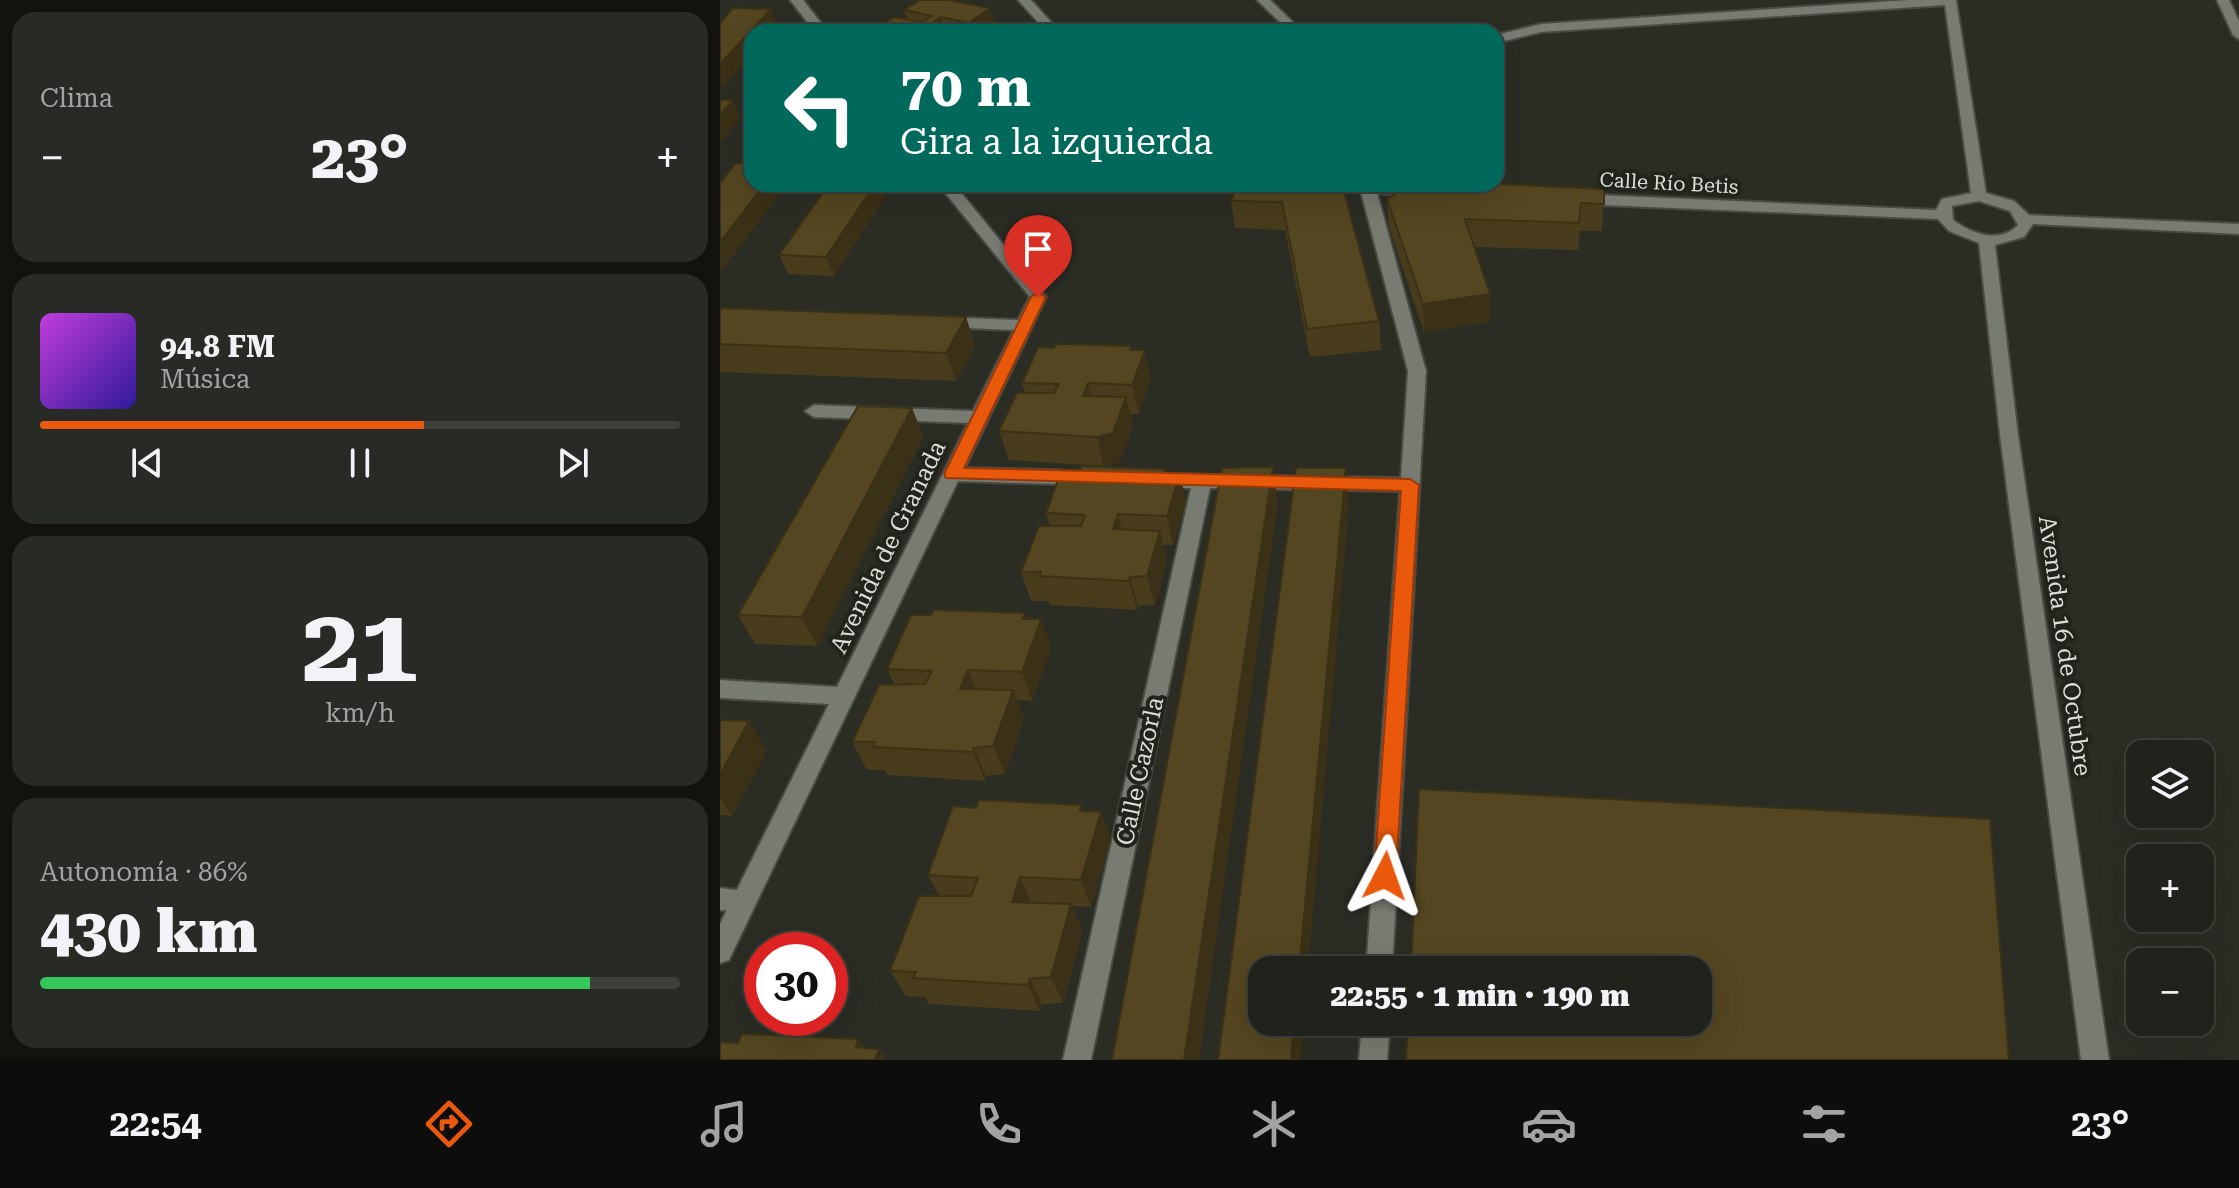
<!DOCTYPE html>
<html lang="es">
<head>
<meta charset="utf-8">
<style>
	body { margin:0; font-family:"Roboto Serif",serif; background:#282a25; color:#f1f3f6; height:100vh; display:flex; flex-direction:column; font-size:30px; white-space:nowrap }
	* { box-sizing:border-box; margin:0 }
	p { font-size:26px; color:#a2a4a3 }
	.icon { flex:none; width:44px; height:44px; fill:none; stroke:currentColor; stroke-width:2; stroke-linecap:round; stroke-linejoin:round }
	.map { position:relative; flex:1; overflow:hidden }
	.panel { display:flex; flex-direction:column; gap:12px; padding:12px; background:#12130f; width:720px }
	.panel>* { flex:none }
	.guide { position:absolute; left:24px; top:24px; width:760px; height:168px; border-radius:24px; box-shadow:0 8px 32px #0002,0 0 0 2px #3d3f3b; background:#00695c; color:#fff; overflow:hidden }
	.fabs { position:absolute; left:1406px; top:740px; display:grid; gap:16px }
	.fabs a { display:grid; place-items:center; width:88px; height:88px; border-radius:16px; background:#20221c; box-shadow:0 8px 32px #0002,0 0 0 2px #3d3f3b; font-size:40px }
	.speed { position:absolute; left:24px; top:932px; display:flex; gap:16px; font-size:40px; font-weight:700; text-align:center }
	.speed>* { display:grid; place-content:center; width:104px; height:104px; border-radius:50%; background:#20221c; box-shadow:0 8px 32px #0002,0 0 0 2px #3d3f3b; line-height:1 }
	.speed .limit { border:12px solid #d22; background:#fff; color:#111 }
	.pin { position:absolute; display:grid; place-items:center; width:68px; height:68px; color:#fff; margin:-82px -34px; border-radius:50% 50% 50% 0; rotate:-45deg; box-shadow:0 0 8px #0007 }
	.pin .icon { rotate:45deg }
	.me { position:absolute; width:88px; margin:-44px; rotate:4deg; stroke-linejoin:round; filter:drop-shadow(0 0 6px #0008) }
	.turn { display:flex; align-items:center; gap:28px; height:168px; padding:0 24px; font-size:36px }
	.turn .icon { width:104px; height:104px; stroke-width:2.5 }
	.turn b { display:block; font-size:56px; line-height:68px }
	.big { font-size:60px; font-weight:800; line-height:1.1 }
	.panel .card { flex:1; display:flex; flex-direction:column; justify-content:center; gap:12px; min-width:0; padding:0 28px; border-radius:24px; background:#282a25 }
	.panel .dial { align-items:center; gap:0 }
	.dial b { font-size:104px; line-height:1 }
	.song { display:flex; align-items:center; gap:24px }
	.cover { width:96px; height:96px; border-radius:12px; background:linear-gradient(135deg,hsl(290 70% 55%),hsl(250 70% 35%)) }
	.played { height:8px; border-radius:4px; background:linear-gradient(90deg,#ea580c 60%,#3d3f3b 60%) }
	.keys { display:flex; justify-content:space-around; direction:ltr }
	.heat { display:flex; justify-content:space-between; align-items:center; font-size:44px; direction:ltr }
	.charge { height:12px; border-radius:6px; background:linear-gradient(90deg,#34c759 86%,#3d3f3b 0) }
	.trip { position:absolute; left:528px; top:956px; width:464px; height:80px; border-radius:24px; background:#20221c; box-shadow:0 8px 32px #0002,0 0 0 2px #3d3f3b; font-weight:800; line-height:80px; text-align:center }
	.tabs { display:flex; height:128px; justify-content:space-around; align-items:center; background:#0d0e0b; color:#a2a4a3 }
	.tabs .icon { width:56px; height:56px }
	.tabs .selected { color:#ea580c }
	.tabs b { font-size:36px; color:#f1f3f6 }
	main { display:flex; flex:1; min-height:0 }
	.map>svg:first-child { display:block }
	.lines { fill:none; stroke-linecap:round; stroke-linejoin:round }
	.lane-casing { stroke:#484a43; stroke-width:4 }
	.street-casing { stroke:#484a43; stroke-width:4 }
	.lane { fill:#787b71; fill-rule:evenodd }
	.street { fill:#787b71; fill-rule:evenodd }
	.wall { fill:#483c1c }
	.shaded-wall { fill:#3b3116 }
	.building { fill:#544620; stroke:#3b3116; stroke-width:2 }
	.route { fill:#ea580c; stroke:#983908; stroke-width:2 }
	.labels { text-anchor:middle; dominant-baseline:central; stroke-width:8; stroke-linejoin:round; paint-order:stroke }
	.far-street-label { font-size:20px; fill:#ddded9; stroke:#21241b }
	.street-label { font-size:24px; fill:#ddded9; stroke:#21241b }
</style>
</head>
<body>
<main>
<section class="panel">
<div class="card"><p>Clima</p>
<div class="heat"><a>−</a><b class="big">23°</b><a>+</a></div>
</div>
<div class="card">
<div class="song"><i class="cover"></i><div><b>94.8 FM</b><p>Música</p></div></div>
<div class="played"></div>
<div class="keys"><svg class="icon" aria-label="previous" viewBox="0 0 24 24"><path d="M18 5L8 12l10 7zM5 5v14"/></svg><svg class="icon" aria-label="pause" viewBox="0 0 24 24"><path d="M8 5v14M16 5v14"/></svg><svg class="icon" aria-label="next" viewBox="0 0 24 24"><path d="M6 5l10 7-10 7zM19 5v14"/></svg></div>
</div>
<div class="card dial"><b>21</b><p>km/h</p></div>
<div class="card"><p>Autonomía · 86%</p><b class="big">430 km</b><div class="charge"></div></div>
</section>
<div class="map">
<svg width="1519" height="1060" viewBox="0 0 1519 1060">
	<rect width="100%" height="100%" fill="#2b2d25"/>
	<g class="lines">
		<!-- lane casing -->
		<g class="lane-casing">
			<path id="lane" d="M0,888L33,892L37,900L33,908L24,911L0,910Z"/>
		</g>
		<!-- street casing -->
		<g class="street-casing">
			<path id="street" d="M70,0H83L108,32H95Z
				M298,0H311L340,32H327Z
				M537,0H550L583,32H570Z
				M1189,0H1236L1266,193L1294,201L1309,215L1519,224V234L1313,224L1304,237L1275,245L1298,435L1389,1060H1361L1280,435L1259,243L1229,231L1218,219L857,204L849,199L857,194L1216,210L1222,199L1251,193L1225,5L821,32L776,43V35L821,24ZM1259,201L1290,211L1298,225C1280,244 1252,234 1233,220L1232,206Z
				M1497,0H1509L1519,21V39L1513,35Z
				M218,184H234L326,297L245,468L366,471L376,478L366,485L238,481L9,960L0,963V924L109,704L0,698V680L117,687L248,423L94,417L85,411L94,405L253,411L294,330L220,327L212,322L220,317L298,320L310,297Z
				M570,184L706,187L714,192L706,197L657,193L706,371L672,970H646L680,491L490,488L371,1060H343L471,488H434L424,481L434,474L681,478L688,371L641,192L578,189Z
				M642,1022H670L667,1060H639Z"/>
		</g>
		<!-- lane -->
		<use href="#lane" class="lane"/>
		<!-- street -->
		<use href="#street" class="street"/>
	</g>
	<!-- wall -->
	<path class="wall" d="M270,8L275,25L265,32H151L187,19L184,10Z
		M109,184H171L172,186L114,276L68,274L59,255Z
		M622,184L659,321L661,350L590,357L565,230L515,228L511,201Z
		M884,189L882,231H860L858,250L754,247L770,322L704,332L669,227L667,199Z
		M0,308L246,317L255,346L236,381L0,372Z
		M410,346L411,350L431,378L419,414H410L413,426L400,462L384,466L289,460L279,431L305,393L302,383L334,348Z
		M192,408L203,437L97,646L35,644L18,615Z
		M444,469L445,473H460L466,502L453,545H443L447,560L435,605L418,606L417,610L330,605L328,601H311L301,572L330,526L326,513L360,470Z
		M305,613L306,619H321L331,648L312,701L297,700L304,719L285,774L266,776L265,781L168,775L165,770H147L132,742L175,685L167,669L211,615Z
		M0,720L47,750L12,816L0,815Z
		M361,805L363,811L391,839L371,907L352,906L362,931L343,1003L322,1004L320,1011L209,1004L205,997L186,996L170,971L219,896L208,875L256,808Z"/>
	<!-- shaded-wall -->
	<path class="shaded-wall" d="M270,8L275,25L265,32H251L249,23Z
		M51,9L57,27L52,32H32V55L1,90L0,64Z
		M221,17L225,32L211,24Z
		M13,100L20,119L0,142V115Z
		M45,184H67L0,273V242Z
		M155,184H171L172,186L114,276L106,257Z
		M770,294V322L704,332L703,304Z
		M246,317L255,346L236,381L226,353Z
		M410,346L416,373L425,350L431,378L419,414L412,385Z
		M368,383L375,412L363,396Z
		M406,397L413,426L400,462L384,466L377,437Z
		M192,408L203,437L97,646L82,617Z
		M553,467L558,503L479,1060H464Z
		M626,468L629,504L588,970H579Z
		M460,473L466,502L453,545L447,516Z
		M398,514L405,543L393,529Z
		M440,531L447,560L435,605L427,576Z
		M410,577L418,606L417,610L409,581Z
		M305,613L314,640L321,619L331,648L312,701L302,672L303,619Z
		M248,670L260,698L240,689Z
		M293,690L304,719L285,774L273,746Z
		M29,721L47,750L12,816L0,797V775Z
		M254,748L266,776L265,781L253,752Z
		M381,812L391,839L371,907L361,880Z
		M300,877L312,904L292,902Z
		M351,904L362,931L343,1003L331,977Z
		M310,979L322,1004L320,1011L308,985Z
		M574,1022H584L580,1060H571Z
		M138,1039L153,1060L136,1047Z
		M159,1049L167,1060H155Z"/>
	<!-- building -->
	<path class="building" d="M200,0H228L270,8L249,23L221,17L211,24L252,32H151L174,17L202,22L212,16L184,10Z
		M13,8L51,9L0,64V23Z
		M0,100H13L0,115Z
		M16,163L32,164V184H45L0,242V183Z
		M109,184H155L106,257L59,255Z
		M518,184H622L659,321L587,329L562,202L511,201Z
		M691,184H776L884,189V204L861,203L859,223L745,219L770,294L703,304L667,199Z
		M0,308L246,317L226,353L0,344Z
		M336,344L410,346V350H425L412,385L368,383L363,396L406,397L393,433L377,437L279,431L297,393H334L339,384L302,383L318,347L334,348Z
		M138,406L192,408L82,617L18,615Z
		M362,466L444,469V473H460L447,516L398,514L393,529L440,531L427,576L410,577L409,581L320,576L321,572H301L319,526H361L365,515L326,513L342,469L360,470Z
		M553,467L464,1060H392L502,468Z
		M576,468H626L579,970H542V1022H574L571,1060H498Z
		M214,610L305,613L303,619H321L302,672L248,670L240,689L293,690L273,746L254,748L253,752L153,747L155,742H132L159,685L205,684L212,671L167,669L191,615H211Z
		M0,720L29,721L0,775Z
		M699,789L1270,819L1289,1060H686L688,1022H978V970H691Z
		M259,800L361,805L360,811L381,812L361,880L300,877L292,902L351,904L331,977L310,979L308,985L193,978L196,972L170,971L199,896H251L258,878L208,875L233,806L256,808Z
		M22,1034L138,1039L136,1047L159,1049L155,1060H0V1042L18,1043Z"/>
	<!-- route -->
	<path class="route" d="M318,292L326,297L244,468L690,479L699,485L676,876L673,883L665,886L657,883L654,876L681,491L226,478L224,474L311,297Z"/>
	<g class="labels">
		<!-- far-street labels -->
		<g class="far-street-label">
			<text transform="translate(949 183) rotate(3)">Calle Río Betis</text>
		</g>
		<!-- street labels -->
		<g class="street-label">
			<text transform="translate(168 547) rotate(-64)">Avenida de Granada</text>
			<text transform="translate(1345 646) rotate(82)">Avenida 16 de Octubre</text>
			<text transform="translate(420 771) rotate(-78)">Calle Cazorla</text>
		</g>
	</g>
</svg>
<div class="fabs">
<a><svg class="icon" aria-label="layers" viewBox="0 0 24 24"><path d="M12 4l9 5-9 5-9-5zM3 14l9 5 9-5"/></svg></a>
<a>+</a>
<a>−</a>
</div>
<div class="speed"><div class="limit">30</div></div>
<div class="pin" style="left:318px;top:297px;background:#d93025"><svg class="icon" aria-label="arrive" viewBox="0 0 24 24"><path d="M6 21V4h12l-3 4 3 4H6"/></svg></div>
<svg class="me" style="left:665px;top:876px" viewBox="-20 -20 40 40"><path d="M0-17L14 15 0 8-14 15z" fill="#ea580c" stroke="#fff" stroke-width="4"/></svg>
<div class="trip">22:55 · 1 min · 190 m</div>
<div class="guide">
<div class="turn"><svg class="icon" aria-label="left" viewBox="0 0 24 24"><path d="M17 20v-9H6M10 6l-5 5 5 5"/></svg><div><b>70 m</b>Gira a la izquierda</div></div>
</div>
</div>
</main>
<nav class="tabs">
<b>22:54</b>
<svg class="icon selected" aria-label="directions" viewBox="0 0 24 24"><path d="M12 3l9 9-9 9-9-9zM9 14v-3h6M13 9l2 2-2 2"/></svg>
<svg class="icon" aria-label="music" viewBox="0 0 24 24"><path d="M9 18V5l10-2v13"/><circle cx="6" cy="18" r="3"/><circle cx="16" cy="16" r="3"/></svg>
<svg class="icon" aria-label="phone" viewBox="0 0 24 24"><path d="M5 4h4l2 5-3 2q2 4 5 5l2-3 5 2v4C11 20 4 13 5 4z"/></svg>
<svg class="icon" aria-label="climate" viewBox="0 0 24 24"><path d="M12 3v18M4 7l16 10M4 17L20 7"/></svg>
<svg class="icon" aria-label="car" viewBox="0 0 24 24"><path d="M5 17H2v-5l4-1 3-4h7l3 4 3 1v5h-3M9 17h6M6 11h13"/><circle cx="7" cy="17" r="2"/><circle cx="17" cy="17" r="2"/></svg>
<svg class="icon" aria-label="filters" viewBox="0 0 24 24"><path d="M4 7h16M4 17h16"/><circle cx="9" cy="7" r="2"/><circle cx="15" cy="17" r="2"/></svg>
<b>23°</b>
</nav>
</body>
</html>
